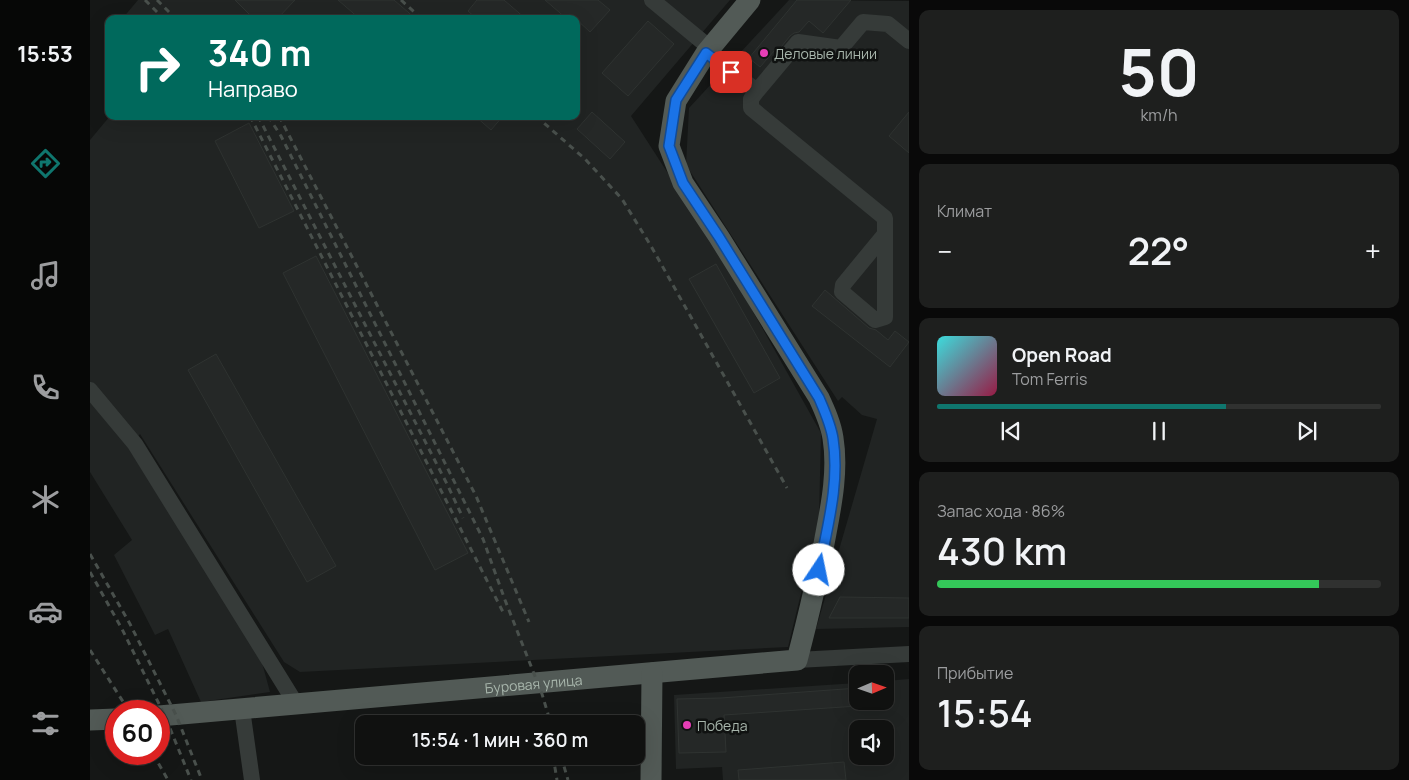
<!DOCTYPE html>
<html lang="ru">
<head>
<meta charset="utf-8">
<style>
	body { margin:0; font-family:Manrope,sans-serif; background:#1e1f1e; color:#f1f3f6; height:100vh; display:flex; flex-direction:column; font-size:19px; white-space:nowrap }
	* { box-sizing:border-box; margin:0 }
	p { font-size:16px; color:#9c9d9f }
	.icon { flex:none; width:28px; height:28px; fill:none; stroke:currentColor; stroke-width:2; stroke-linecap:round; stroke-linejoin:round }
	.map { position:relative; flex:1; overflow:hidden }
	.panel { display:flex; flex-direction:column; gap:10px; padding:10px; background:#090909; width:500px }
	.panel>* { flex:none }
	.hud { position:absolute; left:15px; top:15px; width:475px; height:105px; border-radius:10px; box-shadow:0 5px 20px #0002,0 0 0 1px #303130; background:#00695c; color:#fff; overflow:hidden }
	.needle { width:32px; rotate:88deg }
	.controls { position:absolute; left:759px; top:665px; display:grid; gap:10px }
	.controls a { display:grid; place-items:center; width:45px; height:45px; border-radius:10px; background:#101110; box-shadow:0 5px 20px #0002,0 0 0 1px #303130; font-size:25px }
	.speed { position:absolute; left:15px; top:700px; display:flex; gap:10px; font-size:25px; font-weight:700; text-align:center }
	.speed>* { display:grid; place-content:center; width:65px; height:65px; border-radius:50%; background:#101110; box-shadow:0 5px 20px #0002,0 0 0 1px #303130; line-height:1 }
	.speed .limit { border:8px solid #d22; background:#fff; color:#111 }
	.pin { position:absolute; display:grid; place-items:center; width:42px; height:42px; color:#fff; margin:-21px; border-radius:10px; box-shadow:0 2px 8px #0006 }
	.me { position:absolute; width:55px; margin:-28px; rotate:11deg; stroke-linejoin:round; filter:drop-shadow(0 0 4px #0008) }
	.turn { display:flex; align-items:center; gap:18px; height:105px; padding:0 20px; font-size:22px }
	.turn .icon { width:65px; height:65px; stroke-width:2.5 }
	.turn b { display:block; font-size:35px; line-height:42px }
	.big { font-size:38px; font-weight:600; line-height:1.1 }
	.panel .card { flex:1; display:flex; flex-direction:column; justify-content:center; gap:8px; min-width:0; padding:0 18px; border-radius:10px; background:#1e1f1e }
	.panel .dial { align-items:center; gap:0 }
	.dial b { font-size:65px; line-height:1 }
	.song { display:flex; align-items:center; gap:15px }
	.cover { width:60px; height:60px; border-radius:8px; background:linear-gradient(135deg,hsl(180 70% 55%),hsl(340 70% 35%)) }
	.played { height:5px; border-radius:2px; background:linear-gradient(90deg,#0f766e 65%,#303130 65%) }
	.keys { display:flex; justify-content:space-around; direction:ltr }
	.heat { display:flex; justify-content:space-between; align-items:center; font-size:28px; direction:ltr }
	.charge { height:8px; border-radius:4px; background:linear-gradient(90deg,#34c759 86%,#303130 0) }
	.trip { position:absolute; left:265px; top:715px; width:290px; height:50px; border-radius:10px; background:#101110; box-shadow:0 5px 20px #0002,0 0 0 1px #303130; font-weight:600; line-height:50px; text-align:center }
	main { display:flex; flex:1; min-height:0 }
	.tabs { display:flex; flex-direction:column; width:90px; justify-content:space-around; align-items:center; background:#060706; color:#9c9d9f }
	.tabs .icon { width:35px; height:35px }
	.tabs .active { color:#0f766e }
	.tabs b { font-size:22px; color:#f1f3f6 }
	.map>svg:first-child { display:block }
	.built { fill:#212423; fill-rule:evenodd }
	.building { fill:#252827; stroke:#2f3331 }
	.lines { fill:none; stroke-linecap:round; stroke-linejoin:round }
	.minor { stroke:#363b39; stroke-width:16 }
	.major { stroke:#525a56; stroke-width:21 }
	.rail { stroke:#49504c; stroke-width:3; stroke-dasharray:6 5; stroke-linecap:butt }
	.route-casing { stroke:#114b97; stroke-width:12 }
	.route { stroke:#1a73e8; stroke-width:9 }
	.poi-dot { fill:#e63eb6; stroke:#101211; stroke-width:2 }
	.labels { text-anchor:middle; dominant-baseline:central; stroke-width:5; stroke-linejoin:round; paint-order:stroke }
	.poi-label { font-size:14px; fill:#a8b6ac; stroke:#101211; text-anchor:start }
	.street-label { font-size:14px; fill:#a8b6ac; stroke:#101211 }
</style>
</head>
<body>
<main>
<nav class="tabs">
<b>15:53</b>
<svg class="icon active" aria-label="directions" viewBox="0 0 24 24"><path d="M12 3l9 9-9 9-9-9zM9 14v-3h6M13 9l2 2-2 2"/></svg>
<svg class="icon" aria-label="music" viewBox="0 0 24 24"><path d="M9 18V5l10-2v13"/><circle cx="6" cy="18" r="3"/><circle cx="16" cy="16" r="3"/></svg>
<svg class="icon" aria-label="phone" viewBox="0 0 24 24"><path d="M5 4h4l2 5-3 2q2 4 5 5l2-3 5 2v4C11 20 4 13 5 4z"/></svg>
<svg class="icon" aria-label="climate" viewBox="0 0 24 24"><path d="M12 3v18M4 7l16 10M4 17L20 7"/></svg>
<svg class="icon" aria-label="car" viewBox="0 0 24 24"><path d="M5 17H2v-5l4-1 3-4h7l3 4 3 1v5h-3M9 17h6M6 11h13"/><circle cx="7" cy="17" r="2"/><circle cx="17" cy="17" r="2"/></svg>
<svg class="icon" aria-label="filters" viewBox="0 0 24 24"><path d="M4 7h16M4 17h16"/><circle cx="9" cy="7" r="2"/><circle cx="15" cy="17" r="2"/></svg>
</nav>
<div class="map">
<svg width="819" height="780" viewBox="0 0 819 780">
	<rect width="100%" height="100%" fill="#151716"/>
	<!-- built -->
	<path class="built" d="M48,0H640L541,116L637,265L731,433L729,519L698,647L210,672L194,662L50,434L39,449L171,659L180,692L111,702L78,629L65,635L24,555L42,540L0,472V140L20,116H486V19H32Z
		M699,0L819,1V627L726,629L787,419L772,415L752,397L748,401L596,165L599,108Z
		M19,36V113L14,105Z
		M819,679V780H633L632,767L586,769L584,695L767,683L768,701H795V681ZM768,729H795V756H768Z"/>
	<!-- building -->
	<path class="building" d="M145,0H205L187,19H164Z
		M248,0H304L326,19H270Z
		M387,0H414L436,19H387L378,11Z
		M455,0H508L520,10L500,32L486,19H477Z
		M707,0H761L733,33L719,21L709,32L704,33L700,36L687,52L685,50L670,67L659,58Z
		M558,21L584,44L538,96L512,73Z
		M502,112L535,142L520,159L487,129Z
		M819,112V153L799,136Z
		M385,116H413L401,130Z
		M159,123L204,211L169,228L125,141Z
		M226,256L378,553L345,570L193,273Z
		M626,264L690,378L664,393L599,279Z
		M735,290L779,328L786,330L798,340L805,331L819,342L800,367L722,306Z
		M126,354L246,566L217,582L98,370Z
		M750,597L819,598V618H739Z
		M768,688V706L634,715L636,752L589,753L587,699L631,698Z
		M754,762L756,780H649L648,770Z"/>
	<g class="lines">
		<!-- minor -->
		<path class="minor" d="M562,0L620,48
			M616,53L667,91L708,42L751,48L773,22L798,24L819,41
			M667,91L661,99V108L795,218V234L753,285L752,292L785,320L795,317V234
			M0,390L45,444L206,704
			M707,660L819,654
			M152,709L162,780"/>
		<!-- major -->
		<g class="major">
			<path id="s1" d="M69,716L707,660C718,618 728,576 736,533C742,502 748,469 743,438C741,424 735,411 729,398L629,237L593,183L579,146L586,101L616,53L660,0"/>
			<path d="M0,720L26,719"/>
			<path d="M561,780L562,673"/>
		</g>
		<!-- rail -->
		<path class="rail" d="M55,0L74,19
			M67,0L86,19
			M311,0L332,19
			M160,116L413,612
			M168,116L358,486L373,518
			M178,116L191,136L393,539L415,600L452,694L461,724
			M189,116L386,496L439,622
			M446,116L495,159L532,199L561,246L697,488
			M0,554L40,624L86,715L112,780
			M0,572L32,629L75,716L101,780
			M0,650L39,711
			M63,754L78,780
			M463,756L467,780
			M471,756L478,780"/>
	</g>
	<g class="lines">
		<!-- route casing -->
		<g class="route-casing">
			<path id="route" d="M641,72L616,53L586,100L579,146L593,183L629,237L729,398C735,412 741,425 743,439C750,483 737,528 729,570"/>
		</g>
		<!-- route -->
		<use href="#route" class="route"/>
	</g>
	<!-- markers -->
	<g class="poi-dot">
		<circle cx="674" cy="53" r="5"/>
		<circle cx="597" cy="725" r="5"/>
	</g>
	<g class="labels">
		<!-- poi labels -->
		<g class="poi-label">
			<text x="684" y="53">Деловые линии</text>
			<text x="607" y="725">Победа</text>
		</g>
		<!-- street labels -->
		<g class="street-label">
			<text stroke="none"><textPath href="#s1" startOffset="376">Буровая улица</textPath></text>
		</g>
	</g>
</svg>
<div class="controls">
<a><svg class="needle" viewBox="-14 -14 28 28"><path d="M0-13l5 13h-10z" fill="#e53935"/><path d="M0 13l5-13h-10z" fill="#9c9d9f"/></svg></a>
<a><svg class="icon" aria-label="sound" viewBox="0 0 24 24"><path d="M4 9h4l5-4v14l-5-4H4zM17 9q2 3 0 6"/></svg></a>
</div>
<div class="speed"><div class="limit">60</div></div>
<div class="pin" style="left:641px;top:72px;background:#d93025"><svg class="icon" aria-label="arrive" viewBox="0 0 24 24"><path d="M6 21V4h12l-3 4 3 4H6"/></svg></div>
<svg class="me" style="left:729px;top:570px" viewBox="-20 -20 40 40"><circle r="19" fill="#fff"/><path d="M0-13L10 11 0 6-10 11z" fill="#1a73e8"/></svg>
<div class="trip">15:54 · 1 мин · 360 m</div>
<div class="hud">
<div class="turn"><svg class="icon" aria-label="right" viewBox="0 0 24 24"><path d="M7 20v-9h11M14 6l5 5-5 5"/></svg><div><b>340 m</b>Направо</div></div>
</div>
</div>
<section class="panel">
<div class="card dial"><b>50</b><p>km/h</p></div>
<div class="card"><p>Климат</p>
<div class="heat"><a>−</a><b class="big">22°</b><a>+</a></div>
</div>
<div class="card">
<div class="song"><i class="cover"></i><div><b>Open Road</b><p>Tom Ferris</p></div></div>
<div class="played"></div>
<div class="keys"><svg class="icon" aria-label="previous" viewBox="0 0 24 24"><path d="M18 5L8 12l10 7zM5 5v14"/></svg><svg class="icon" aria-label="pause" viewBox="0 0 24 24"><path d="M8 5v14M16 5v14"/></svg><svg class="icon" aria-label="next" viewBox="0 0 24 24"><path d="M6 5l10 7-10 7zM19 5v14"/></svg></div>
</div>
<div class="card"><p>Запас хода · 86%</p><b class="big">430 km</b><div class="charge"></div></div>
<div class="card"><p>Прибытие</p><b class="big">15:54</b></div>
</section>
</main>
</body>
</html>
